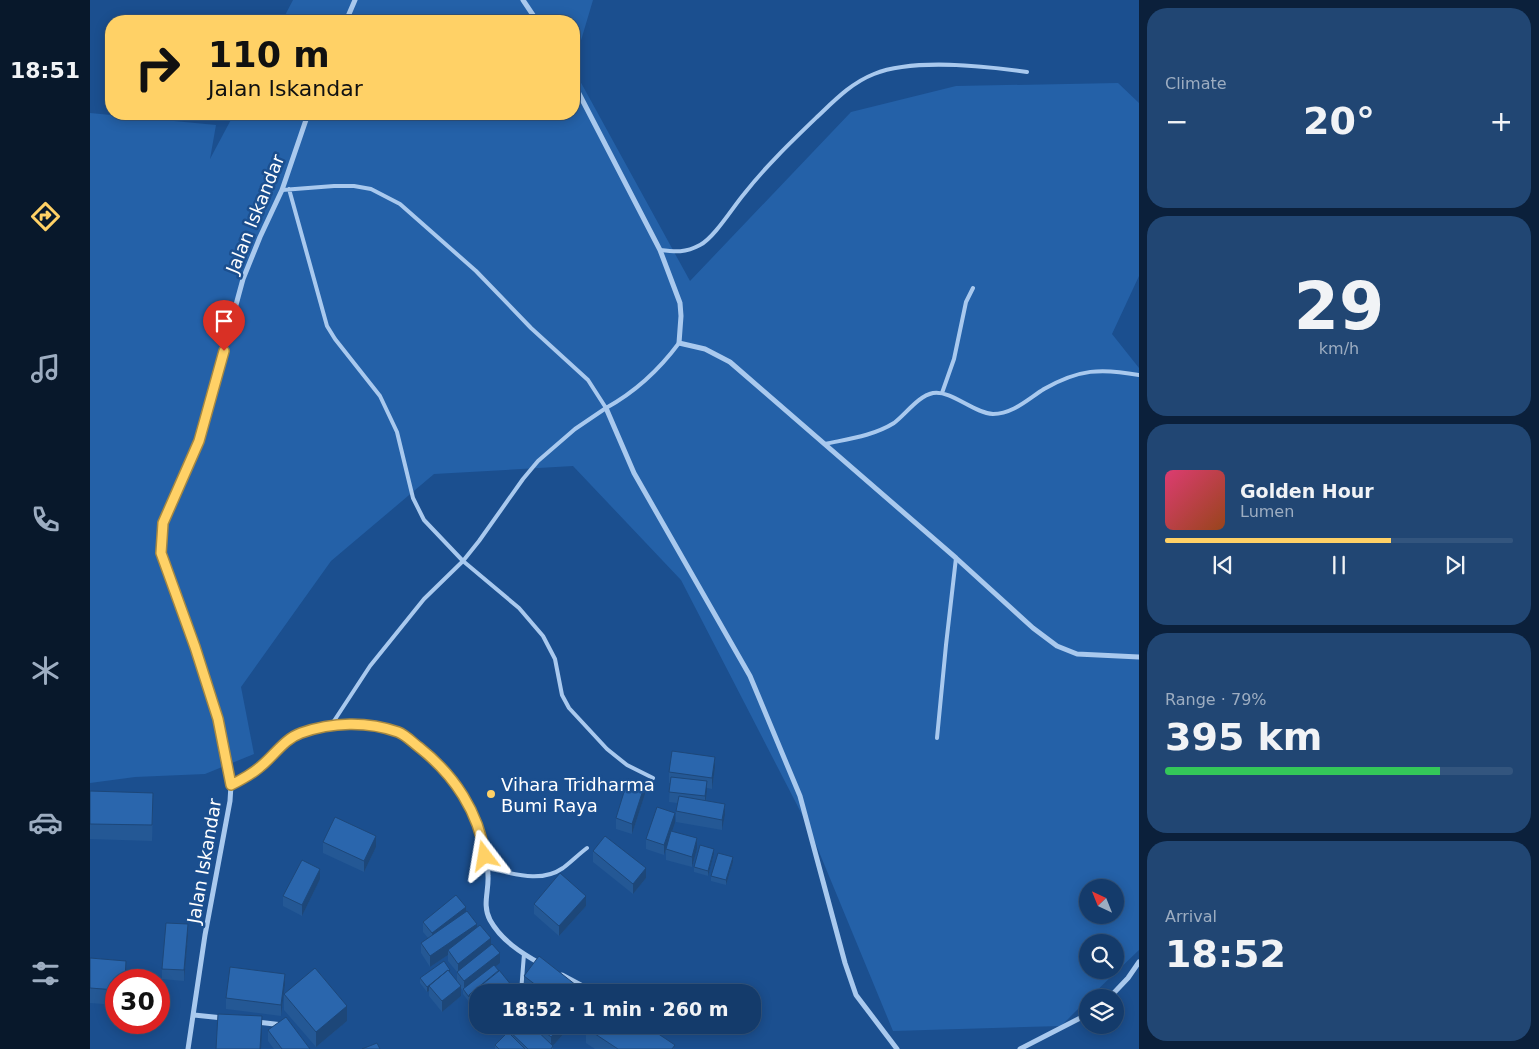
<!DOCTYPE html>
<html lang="en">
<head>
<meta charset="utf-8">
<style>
	body { margin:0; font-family:"DejaVu Sans",sans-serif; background:#214673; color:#f1f3f6; height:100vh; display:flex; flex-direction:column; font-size:19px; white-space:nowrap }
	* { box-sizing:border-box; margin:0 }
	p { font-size:16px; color:#9dadc1 }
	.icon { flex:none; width:28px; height:28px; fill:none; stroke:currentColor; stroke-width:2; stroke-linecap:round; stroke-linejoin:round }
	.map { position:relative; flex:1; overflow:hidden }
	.drawer { display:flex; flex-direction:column; gap:8px; padding:8px; background:#0b203b; width:400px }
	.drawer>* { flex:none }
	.guide { position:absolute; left:15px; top:15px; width:475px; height:105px; border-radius:20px; box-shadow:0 2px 12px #0003,0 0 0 1px #33557e; background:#ffd166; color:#111; overflow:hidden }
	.needle { width:32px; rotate:317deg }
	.controls { position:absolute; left:989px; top:879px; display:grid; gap:10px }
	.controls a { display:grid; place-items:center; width:45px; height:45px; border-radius:50%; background:#143b6b; box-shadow:0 2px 12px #0003,0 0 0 1px #33557e; font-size:25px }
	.speed { position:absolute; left:15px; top:969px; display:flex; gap:10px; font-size:25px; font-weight:700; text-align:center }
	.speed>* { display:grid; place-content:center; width:65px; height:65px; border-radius:50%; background:#143b6b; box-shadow:0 2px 12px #0003,0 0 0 1px #33557e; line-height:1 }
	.speed .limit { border:8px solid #d22; background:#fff; color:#111 }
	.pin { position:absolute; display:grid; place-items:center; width:42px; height:42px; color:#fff; margin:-51px -21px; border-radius:50% 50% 50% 0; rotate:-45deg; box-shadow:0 0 5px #0007 }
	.pin .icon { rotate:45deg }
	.me { position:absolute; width:55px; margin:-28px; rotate:346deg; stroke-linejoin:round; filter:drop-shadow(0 0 4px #0008) }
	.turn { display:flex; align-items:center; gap:18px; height:105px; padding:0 20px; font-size:22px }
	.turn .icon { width:65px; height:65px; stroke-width:2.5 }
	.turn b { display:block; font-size:35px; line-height:42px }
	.big { font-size:38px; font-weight:800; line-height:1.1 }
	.drawer .tile { flex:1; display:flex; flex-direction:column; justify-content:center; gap:8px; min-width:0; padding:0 18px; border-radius:20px; background:#214673 }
	.drawer .dial { align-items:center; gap:0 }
	.dial b { font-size:65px; line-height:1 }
	.song { display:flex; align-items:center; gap:15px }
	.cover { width:60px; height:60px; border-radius:8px; background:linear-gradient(135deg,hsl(340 70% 55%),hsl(20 70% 35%)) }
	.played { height:5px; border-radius:2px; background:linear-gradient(90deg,#ffd166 65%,#33557e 65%) }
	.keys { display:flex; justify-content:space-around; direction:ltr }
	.heat { display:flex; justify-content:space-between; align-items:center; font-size:28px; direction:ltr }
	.charge { height:8px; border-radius:4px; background:linear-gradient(90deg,#34c759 79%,#33557e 0) }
	.trip { position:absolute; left:379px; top:984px; width:292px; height:50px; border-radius:20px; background:#143b6b; box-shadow:0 2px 12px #0003,0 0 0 1px #33557e; font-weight:800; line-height:50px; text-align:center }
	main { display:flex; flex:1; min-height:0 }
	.tabs { display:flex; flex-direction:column; width:90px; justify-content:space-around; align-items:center; background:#08182b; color:#9dadc1 }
	.tabs .icon { width:35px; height:35px }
	.tabs .current { color:#ffd166 }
	.tabs b { font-size:22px; color:#f1f3f6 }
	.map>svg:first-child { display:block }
	.green { fill:#2461a8; fill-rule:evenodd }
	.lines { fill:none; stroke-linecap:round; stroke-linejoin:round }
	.lane { stroke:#a9c9ee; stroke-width:4 }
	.street { stroke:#a9c9ee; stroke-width:5 }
	.wall { fill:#245895 }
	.shaded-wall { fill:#1d4779 }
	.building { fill:#2a66ad; stroke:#1d4779 }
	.route-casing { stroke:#a68842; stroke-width:12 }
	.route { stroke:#ffd166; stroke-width:9 }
	.poi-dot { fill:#ffd166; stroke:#1b4f8f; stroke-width:2 }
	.labels { text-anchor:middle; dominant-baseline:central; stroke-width:5; stroke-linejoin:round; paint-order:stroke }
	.street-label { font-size:18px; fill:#fff; stroke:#1b4f8f }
	.poi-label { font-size:18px; fill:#fff; stroke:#1b4f8f; text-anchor:start }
</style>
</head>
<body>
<main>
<nav class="tabs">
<b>18:51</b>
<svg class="icon current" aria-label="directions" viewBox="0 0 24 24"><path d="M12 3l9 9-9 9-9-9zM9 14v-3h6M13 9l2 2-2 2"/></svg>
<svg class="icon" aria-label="music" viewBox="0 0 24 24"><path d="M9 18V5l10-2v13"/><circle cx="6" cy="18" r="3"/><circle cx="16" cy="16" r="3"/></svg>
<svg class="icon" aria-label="phone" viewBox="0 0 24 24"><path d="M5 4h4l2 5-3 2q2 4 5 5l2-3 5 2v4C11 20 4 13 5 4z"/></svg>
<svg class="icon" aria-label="climate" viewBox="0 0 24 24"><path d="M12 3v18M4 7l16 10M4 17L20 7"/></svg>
<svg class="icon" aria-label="car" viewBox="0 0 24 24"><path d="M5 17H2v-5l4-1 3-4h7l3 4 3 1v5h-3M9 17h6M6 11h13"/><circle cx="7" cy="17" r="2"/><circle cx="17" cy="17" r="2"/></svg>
<svg class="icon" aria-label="filters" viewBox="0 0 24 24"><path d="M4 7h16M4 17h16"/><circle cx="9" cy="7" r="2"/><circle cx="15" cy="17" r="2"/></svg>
</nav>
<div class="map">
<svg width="1049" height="1049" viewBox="0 0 1049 1049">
	<rect width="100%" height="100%" fill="#1b4f8f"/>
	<!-- green -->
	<path class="green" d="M203,0H503L484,64V21H192Z
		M484,70L600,281L761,112L866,86L1028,83L1049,103V276L1022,334L1049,368V950L1000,997L998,998L997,1000L971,1026L803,1031L720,830L591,580L483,466L344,474L241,561L151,687L164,754L115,774L45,777L0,783V113L126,125L120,159L144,114H484ZM998,888H1025V915H998ZM998,942H1025V970H998Z"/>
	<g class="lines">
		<!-- lane -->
		<path class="lane" d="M199,189L237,326L245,339L290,396L307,432L323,498L334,520L373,561L429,608L453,636L465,659L472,695L479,708L517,749L537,765L563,778
			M192,190L244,186H264L281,189L310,204L386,271L441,328L498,380L516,408C545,392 569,370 589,343
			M570,250C586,252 595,253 610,245C624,238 643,207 654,194C676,166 701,142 727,117C744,101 761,83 784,74C824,58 894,66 937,72
			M852,393L864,359L876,302L883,288
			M735,444C758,439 783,436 804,423C816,414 828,396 843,393C862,390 883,413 903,414C923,414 938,399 954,389C989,369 1011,368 1049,375
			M242,724L280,666L334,599L373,561L389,541L433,479L448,461L485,429L516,408
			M847,738L856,645L866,558
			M397,868C422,873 450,884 473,868C481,862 489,854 497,848
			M431,992L434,954"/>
		<!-- street -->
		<path class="street" d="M433,0L447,21
			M256,21L265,0
			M484,84L570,250L590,303L591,316L589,343L615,349L640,362L866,558L943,628L967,646L987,654L1049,657
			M516,408L544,473L660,676L710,796L755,963L766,995L807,1049
			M141,785C151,780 161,774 170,767C184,756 193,740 210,733C237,722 284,720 310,733C317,736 323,743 328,747C360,772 382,803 393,842C396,852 398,865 398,876C399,891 392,905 400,920C411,940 431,953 451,964
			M472,975L502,991
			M1019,998L1038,978L1049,962
			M104,1015L133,1018
			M167,1022L193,1025
			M98,1049L115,935L140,801L141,785L128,719L105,647L71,553L73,523L109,441L153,279L170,237L192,190L218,114
			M930,1049L998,1014"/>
	</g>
	<!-- wall -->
	<path class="wall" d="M625,768L622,789L617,788L616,801L635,815L632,830L586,822V811L587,803L579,802L580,783H579V772Z
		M0,791L63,808L62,841L0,839Z
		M555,794L542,834L526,829V818Z
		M585,823L582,832L607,849L602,867L576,860V850L574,855L556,849V839Z
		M233,842L286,847L274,872L233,853Z
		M503,851L556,878L543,894L503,862Z
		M624,854L618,876L604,872V867Z
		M643,862L636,885L621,881V876Z
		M230,879L212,916L193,906V896Z
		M444,904L496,906L469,936L444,914Z
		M376,912L401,945L410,963L405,967L422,992H388V1015L379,1005V1002L373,994V991L371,988V996L352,1012L339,996V991L337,992L330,983V978L360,973L367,981V972L358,961V955L340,967L331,953V943L338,938L333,932V922Z
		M98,935L94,981L72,979V969Z
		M0,958L36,961V980H26V1005L0,1003Z
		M434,976L491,992H438L439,991L434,987Z
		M195,985L191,1016L136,1009V998Z
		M194,994L257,1021L226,1047L194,1010Z
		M413,1025H477V1030L463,1046V1049H405V1045L414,1036Z
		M496,1028L585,1049H505L496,1043Z
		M178,1030L220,1049H184L178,1041Z"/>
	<!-- shaded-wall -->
	<path class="shaded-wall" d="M625,757V768L622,789V778Z
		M617,781V791L615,806V796Z
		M555,784V794L542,834V824Z
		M635,804V815L632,830V820Z
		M585,813V823L574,855V845Z
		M286,836V847L274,872V861Z
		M607,838V849L602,867V857Z
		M624,849V854L618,876V871Z
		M643,857V862L636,885V880Z
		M556,868V878L543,894V884Z
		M230,869V879L212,916V905Z
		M496,896V906L469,936V926Z
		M376,907V917L342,944V933Z
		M98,924V935L94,981V970Z
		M387,924V935L358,950V955L340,967V956Z
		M401,938V948L368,974V964Z
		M410,953V963L374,991V981Z
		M360,970V975L339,986V991L337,992V987Z
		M195,974V985L191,1016V1005Z
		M371,986V996L352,1012V1001Z
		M422,986V992H413Z
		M257,1006V1021L226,1047V1032Z
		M172,1016V1031L171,1049H170Z
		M472,1025H477V1030L461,1048V1037Z"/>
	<!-- building -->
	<path class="building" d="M582,751L625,757L622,778L579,772Z
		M581,777L617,781L615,796L579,792Z
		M538,779L555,784L542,824L526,818Z
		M0,791L63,793L62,825L0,824Z
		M589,796L635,804L632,820L586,811Z
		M567,807L585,813L574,845L556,839Z
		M245,817L286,836L274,861L233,842Z
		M581,831L607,838L602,857L576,849Z
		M515,836L556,868L543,884L503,851Z
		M610,845L624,849L618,871L604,867Z
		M628,853L643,857L636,880L621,876Z
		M212,860L230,869L212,905L193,896Z
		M470,873L496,896L469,926L444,904Z
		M366,895L376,907L342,933L333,922Z
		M377,911L387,924L340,956L331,943Z
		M76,923L98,924L94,970L72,969Z
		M390,925L401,938L368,964L358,950Z
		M402,944L410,953L374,981L367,972Z
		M449,956L491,989L488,992H455L434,976Z
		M0,958L36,961L35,980H26V990L0,988Z
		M354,961L360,970L359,971L358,970L337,987L330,978Z
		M404,965L409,971L379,995V997L373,989Z
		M140,967L195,974L191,1005L136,998Z
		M225,968L257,1006L226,1032L194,994Z
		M358,970L371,986L352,1001L339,986Z
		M409,970L422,986L413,992H388V1005L379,995Z
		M442,988L447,992H438Z
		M128,1014L172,1016L170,1049H126Z
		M196,1017L220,1049H192L178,1030Z
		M413,1025H441L463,1046L461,1049H438Z
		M447,1025H472L461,1037Z
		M498,1025H555L585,1045L582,1049H528L496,1028Z
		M418,1032L435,1049H409L405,1045Z
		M287,1043L290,1049H272Z"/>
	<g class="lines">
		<!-- route casing -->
		<g class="route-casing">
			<path id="route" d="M134,351L109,441L73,523L71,553L105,647L128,719L141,785C151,780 162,774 170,767C184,756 194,739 211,733C242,722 277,721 308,732C316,735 323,743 330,748C364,775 389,812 395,856"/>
		</g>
		<!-- route -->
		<use href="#route" class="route"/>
	</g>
	<!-- markers -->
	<circle class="poi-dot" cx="401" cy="794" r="5"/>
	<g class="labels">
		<!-- street labels -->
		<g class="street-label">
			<text transform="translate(165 214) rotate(-68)">Jalan Iskandar</text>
			<text transform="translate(114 861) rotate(-80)">Jalan Iskandar</text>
		</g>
		<!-- poi labels -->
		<g class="poi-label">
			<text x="411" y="784">Vihara Tridharma<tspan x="411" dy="21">Bumi Raya</tspan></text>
		</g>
	</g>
</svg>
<div class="controls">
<a><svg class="needle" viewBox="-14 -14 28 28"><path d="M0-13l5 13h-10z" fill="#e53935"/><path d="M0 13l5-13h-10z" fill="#9dadc1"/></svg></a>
<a><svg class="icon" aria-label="search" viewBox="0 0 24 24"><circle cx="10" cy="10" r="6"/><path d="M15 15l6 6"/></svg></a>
<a><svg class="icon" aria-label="layers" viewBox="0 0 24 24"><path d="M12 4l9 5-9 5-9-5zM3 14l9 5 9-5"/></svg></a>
</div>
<div class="speed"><div class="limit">30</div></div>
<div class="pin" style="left:134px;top:351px;background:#d93025"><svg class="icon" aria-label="arrive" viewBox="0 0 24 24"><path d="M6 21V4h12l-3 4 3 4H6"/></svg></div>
<svg class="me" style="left:395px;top:856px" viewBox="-20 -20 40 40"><path d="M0-17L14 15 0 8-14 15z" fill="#ffd166" stroke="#fff" stroke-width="4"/></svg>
<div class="trip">18:52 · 1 min · 260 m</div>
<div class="guide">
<div class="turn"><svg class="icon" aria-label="right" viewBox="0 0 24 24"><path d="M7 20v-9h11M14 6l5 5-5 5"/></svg><div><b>110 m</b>Jalan Iskandar</div></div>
</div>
</div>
<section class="drawer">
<div class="tile"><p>Climate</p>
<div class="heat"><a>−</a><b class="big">20°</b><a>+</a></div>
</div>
<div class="tile dial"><b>29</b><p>km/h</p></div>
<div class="tile">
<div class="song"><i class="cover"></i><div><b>Golden Hour</b><p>Lumen</p></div></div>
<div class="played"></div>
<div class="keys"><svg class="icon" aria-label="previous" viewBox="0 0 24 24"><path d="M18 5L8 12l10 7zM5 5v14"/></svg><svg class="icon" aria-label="pause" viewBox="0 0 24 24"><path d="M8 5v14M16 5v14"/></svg><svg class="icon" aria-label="next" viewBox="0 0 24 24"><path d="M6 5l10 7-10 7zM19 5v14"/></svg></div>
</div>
<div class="tile"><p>Range · 79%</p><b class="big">395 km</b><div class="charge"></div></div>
<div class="tile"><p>Arrival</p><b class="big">18:52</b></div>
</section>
</main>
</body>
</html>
